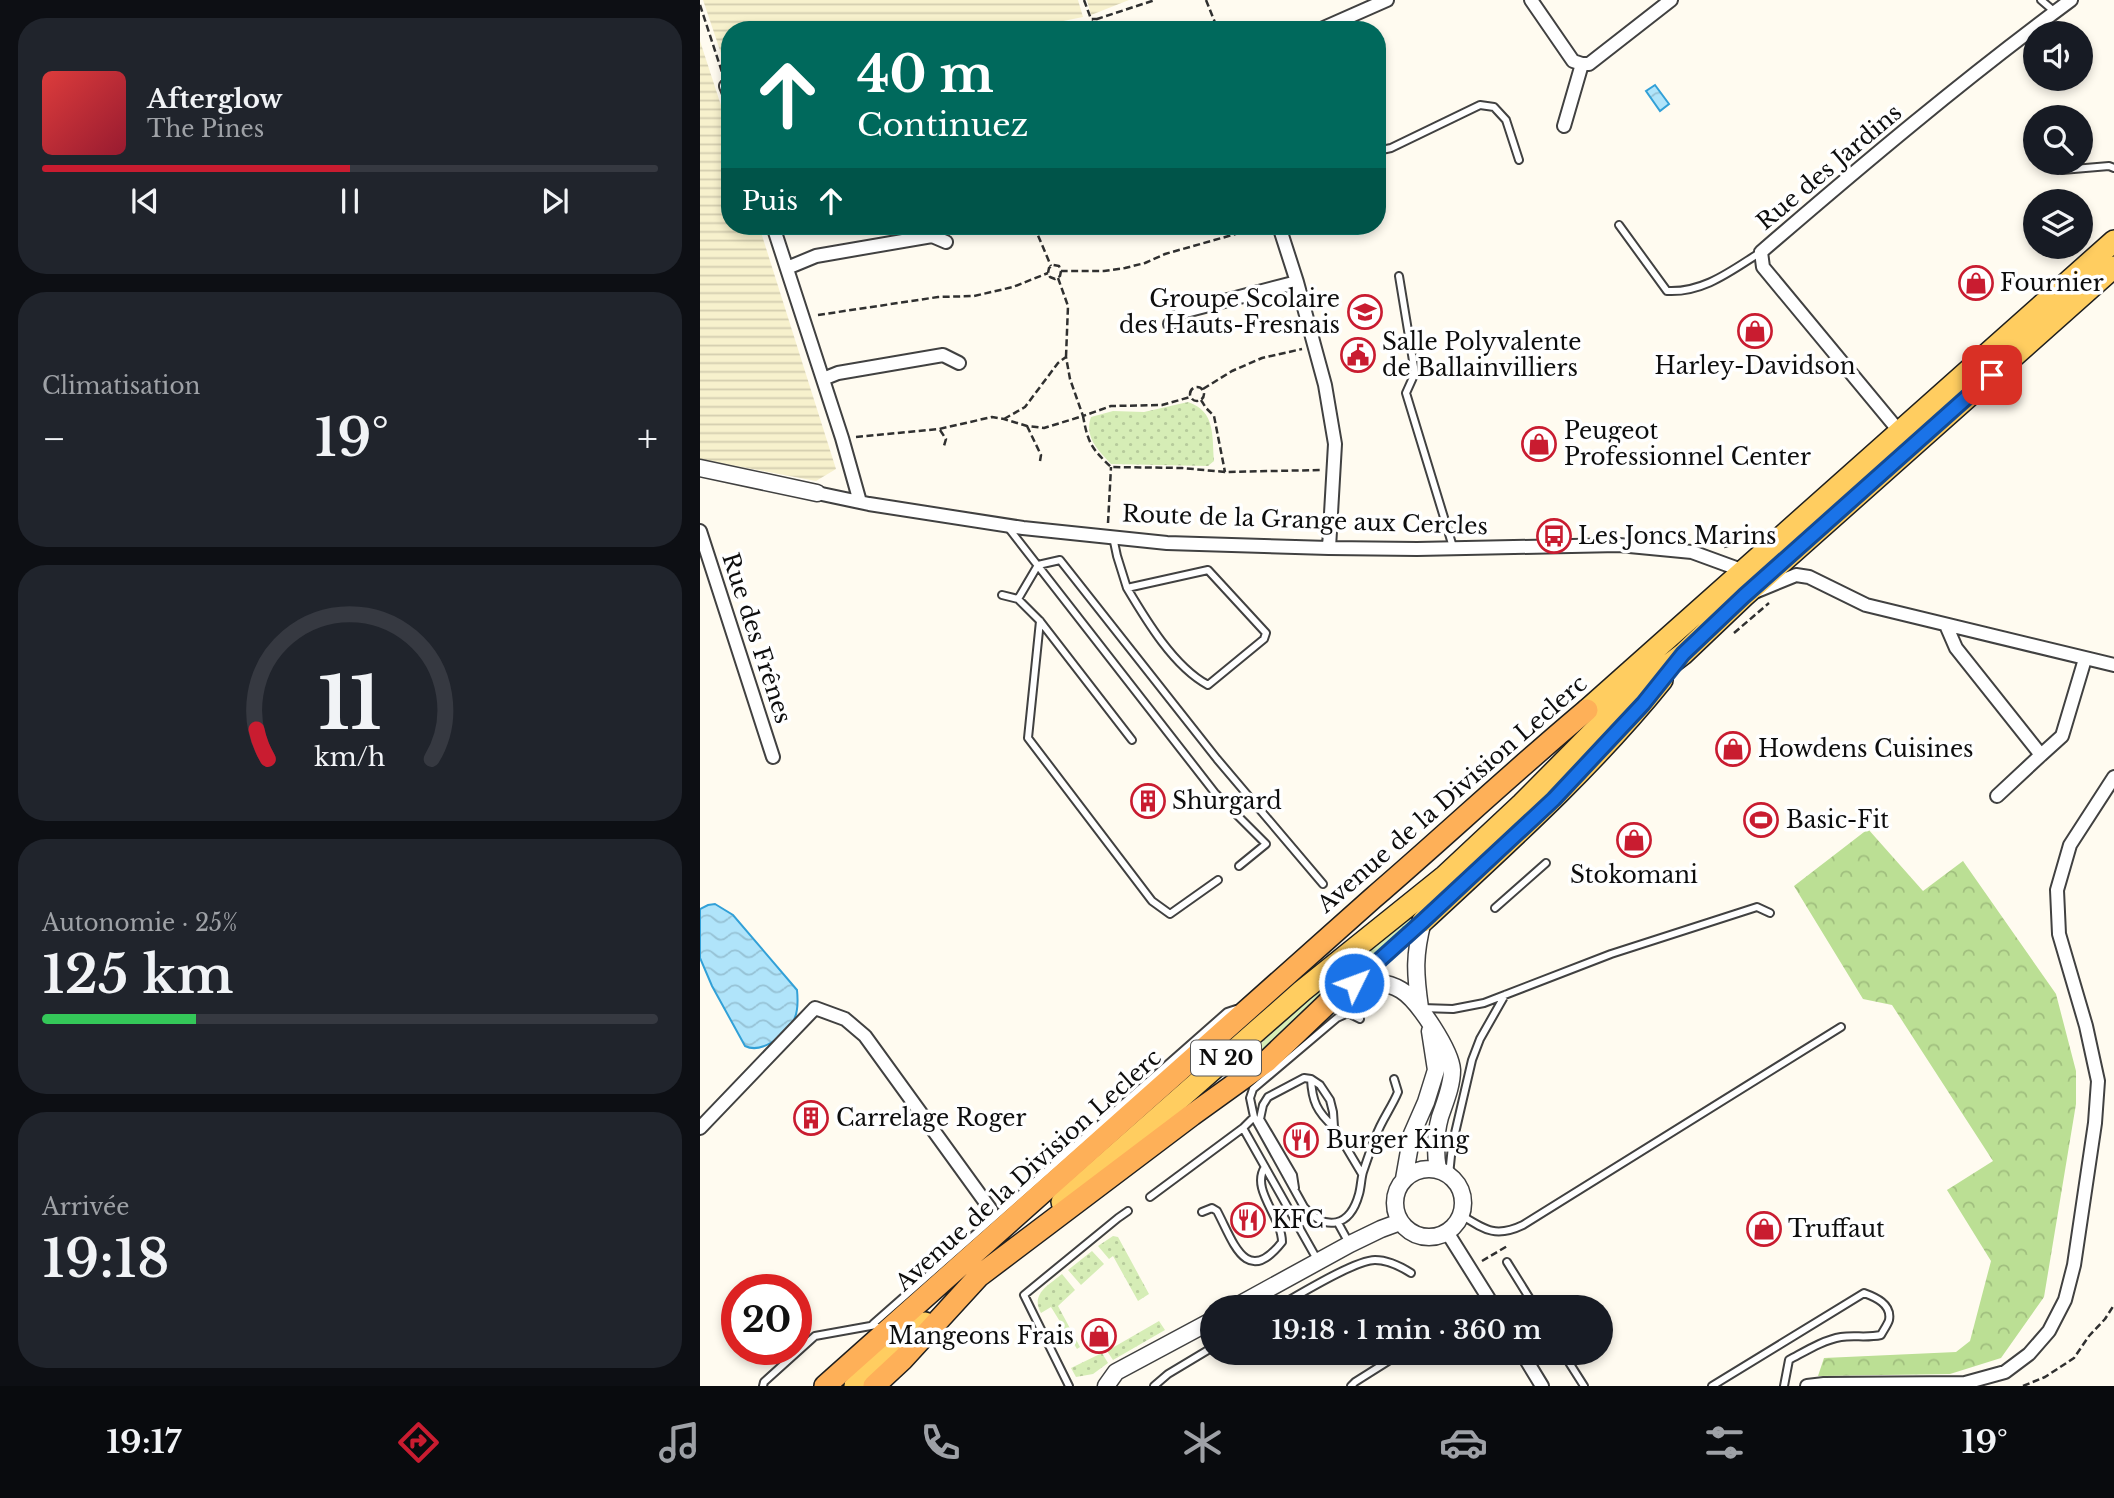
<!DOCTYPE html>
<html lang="fr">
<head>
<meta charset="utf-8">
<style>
	body { margin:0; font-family:"Libre Baskerville",serif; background:#20242c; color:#f1f3f6; height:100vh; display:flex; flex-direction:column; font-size:26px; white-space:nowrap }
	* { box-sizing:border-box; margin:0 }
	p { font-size:23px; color:#9ea1a6 }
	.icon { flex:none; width:38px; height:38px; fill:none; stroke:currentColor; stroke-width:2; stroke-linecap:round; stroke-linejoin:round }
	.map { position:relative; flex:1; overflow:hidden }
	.details { display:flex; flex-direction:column; gap:18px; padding:18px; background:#0d0f14; width:700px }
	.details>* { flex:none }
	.guide { position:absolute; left:21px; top:21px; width:665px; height:214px; border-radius:28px; box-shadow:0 4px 10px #0003; background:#00695c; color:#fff; overflow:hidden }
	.controls { position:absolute; left:1323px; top:21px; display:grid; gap:14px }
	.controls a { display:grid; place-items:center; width:70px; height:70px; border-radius:50%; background:#171b24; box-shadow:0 4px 10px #0003; font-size:35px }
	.speed { position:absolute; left:21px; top:1274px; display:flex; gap:14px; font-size:35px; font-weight:700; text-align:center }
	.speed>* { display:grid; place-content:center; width:91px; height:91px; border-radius:50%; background:#171b24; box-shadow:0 4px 10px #0003; line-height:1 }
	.speed .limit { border:10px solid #d22; background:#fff; color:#111 }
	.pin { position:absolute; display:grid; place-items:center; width:60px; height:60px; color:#fff; margin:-30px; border-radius:14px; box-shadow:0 4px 10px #0006 }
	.me { position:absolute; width:77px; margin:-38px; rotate:48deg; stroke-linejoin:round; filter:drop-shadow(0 0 5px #0008) }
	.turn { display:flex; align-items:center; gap:24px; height:147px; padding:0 21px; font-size:32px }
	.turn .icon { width:91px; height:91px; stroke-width:2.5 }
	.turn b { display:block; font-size:49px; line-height:60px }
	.then { display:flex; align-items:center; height:66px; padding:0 21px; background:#0003; gap:14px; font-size:26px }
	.big { font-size:52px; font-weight:600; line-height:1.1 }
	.details .widget { flex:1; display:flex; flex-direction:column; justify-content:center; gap:10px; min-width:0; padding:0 24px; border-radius:28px; background:#20242c }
	.details .dial { align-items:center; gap:0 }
	.dial svg { height:182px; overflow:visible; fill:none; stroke:#363941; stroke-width:7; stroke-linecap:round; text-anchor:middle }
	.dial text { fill:#f1f3f6; stroke:none }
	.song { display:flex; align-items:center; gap:21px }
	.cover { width:84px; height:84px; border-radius:10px; background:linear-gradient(135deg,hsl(0 70% 55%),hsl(350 70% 35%)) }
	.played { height:7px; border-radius:4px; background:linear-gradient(90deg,#c91c30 50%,#363941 50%) }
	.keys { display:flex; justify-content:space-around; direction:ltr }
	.heat { display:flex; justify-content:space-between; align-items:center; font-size:38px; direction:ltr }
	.charge { height:10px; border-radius:5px; background:linear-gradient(90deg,#34c759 25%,#363941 0) }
	.trip { position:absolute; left:500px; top:1295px; width:413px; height:70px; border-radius:35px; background:#171b24; box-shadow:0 4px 10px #0003; font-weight:600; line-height:70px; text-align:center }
	.tab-bar { display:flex; height:112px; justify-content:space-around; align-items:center; background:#090b0e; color:#9ea1a6 }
	.tab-bar .icon { width:49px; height:49px }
	.tab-bar .on { color:#c91c30 }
	.tab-bar b { font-size:32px; color:#f1f3f6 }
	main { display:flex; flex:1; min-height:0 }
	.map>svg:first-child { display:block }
	.farmland { fill:url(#farmland-rules) }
	.grass { fill:url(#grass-dots) }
	.forest { fill:url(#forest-crowns) }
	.water { fill:url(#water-waves); stroke:#32a0d7; stroke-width:2 }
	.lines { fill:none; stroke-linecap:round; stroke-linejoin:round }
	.service-casing { stroke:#414141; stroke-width:10 }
	.minor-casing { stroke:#414141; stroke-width:16 }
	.tertiary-casing { stroke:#414141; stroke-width:19 }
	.primary-casing { stroke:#1f1f1f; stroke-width:24 }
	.trunk-casing { stroke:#1f1f1f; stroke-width:24 }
	.path { stroke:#303030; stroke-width:2.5; stroke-dasharray:7 3.5; stroke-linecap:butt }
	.service { stroke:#fff; stroke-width:6 }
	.minor { stroke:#fff; stroke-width:12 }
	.tertiary { stroke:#fff; stroke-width:16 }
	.primary { stroke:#ffcd60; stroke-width:21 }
	.trunk { stroke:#feb058; stroke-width:21 }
	.route-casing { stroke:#114b97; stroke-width:18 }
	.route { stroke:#1a73e8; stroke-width:12 }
	.labels { text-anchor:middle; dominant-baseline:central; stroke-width:7; stroke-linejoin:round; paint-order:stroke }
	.shield { fill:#fff; stroke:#565656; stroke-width:2 }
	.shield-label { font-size:21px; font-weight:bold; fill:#0e0e0e }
	.street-label { font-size:23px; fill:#0e0e0e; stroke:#fff }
	.poi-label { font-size:23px; fill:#0e0e0e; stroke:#fff; text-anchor:start }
</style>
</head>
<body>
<main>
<section class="details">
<div class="widget">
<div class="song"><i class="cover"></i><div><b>Afterglow</b><p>The Pines</p></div></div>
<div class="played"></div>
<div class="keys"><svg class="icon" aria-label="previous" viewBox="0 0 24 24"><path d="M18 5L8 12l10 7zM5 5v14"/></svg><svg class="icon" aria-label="pause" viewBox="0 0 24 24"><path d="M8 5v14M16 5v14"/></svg><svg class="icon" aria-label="next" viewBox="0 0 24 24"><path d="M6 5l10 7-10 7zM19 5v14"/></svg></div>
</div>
<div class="widget"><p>Climatisation</p>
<div class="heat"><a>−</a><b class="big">19°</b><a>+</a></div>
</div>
<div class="widget dial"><svg viewBox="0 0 100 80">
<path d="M14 69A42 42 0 1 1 86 69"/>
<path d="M14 69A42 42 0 0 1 9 56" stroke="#c91c30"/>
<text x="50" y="56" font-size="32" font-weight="700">11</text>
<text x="50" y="72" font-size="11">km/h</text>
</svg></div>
<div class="widget"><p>Autonomie · 25%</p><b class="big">125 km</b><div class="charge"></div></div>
<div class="widget"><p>Arrivée</p><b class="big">19:18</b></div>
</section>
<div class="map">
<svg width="1414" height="1386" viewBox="0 0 1414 1386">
	<defs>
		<pattern id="farmland-rules" width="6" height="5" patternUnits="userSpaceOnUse" patternTransform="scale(1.75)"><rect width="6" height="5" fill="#f7f1cd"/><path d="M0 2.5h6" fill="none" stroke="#d3cdaf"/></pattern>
		<pattern id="grass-dots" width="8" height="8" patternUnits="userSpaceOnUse" patternTransform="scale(1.75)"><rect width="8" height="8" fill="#d6edb6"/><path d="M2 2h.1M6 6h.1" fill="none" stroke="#b6ca9b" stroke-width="1.8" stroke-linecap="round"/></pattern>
		<pattern id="forest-crowns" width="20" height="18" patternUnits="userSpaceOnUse" patternTransform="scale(1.75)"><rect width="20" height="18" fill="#bbdf94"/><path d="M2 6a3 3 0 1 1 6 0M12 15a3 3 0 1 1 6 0" fill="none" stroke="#a0be7e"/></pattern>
		<pattern id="water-waves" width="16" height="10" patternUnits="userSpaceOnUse" patternTransform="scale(1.75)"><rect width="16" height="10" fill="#b0e4fa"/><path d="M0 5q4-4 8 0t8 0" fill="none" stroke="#96c2d5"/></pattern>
	</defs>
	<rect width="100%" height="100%" fill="#fffbf0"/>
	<!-- farmland -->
	<path class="farmland" d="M3,0H378L383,17L319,30H30V80Z
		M387,0H429L391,15Z
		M0,41L30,133V226H59L136,469L116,481L0,459Z"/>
	<!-- grass -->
	<path class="grass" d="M488,402C516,411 512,437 514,461L508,466L411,464C398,450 384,437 391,417L413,411L444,412Z
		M778,865L574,1049L552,1061L549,1056L606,997Z
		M413,1236L418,1237L449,1294L438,1301L413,1256L409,1259L398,1246Z
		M392,1251L404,1264L381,1285L368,1270Z
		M362,1274L375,1290L358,1306L380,1347L377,1349L351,1307L341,1313C330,1294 349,1285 362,1274Z
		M459,1321L465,1330L413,1360L407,1351Z
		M402,1353L408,1363L393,1374L376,1377L371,1368Z"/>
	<!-- forest -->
	<path class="forest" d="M1168,829L1223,891L1263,861L1356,994L1376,1071V1104L1344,1297L1301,1358L1250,1374L1118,1376L1124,1358L1256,1352L1270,1341L1291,1261L1247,1190L1293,1161L1192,1005L1163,999L1094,886Z"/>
	<!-- water -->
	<path class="water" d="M955,85L969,104L960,111L946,91Z
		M15,904L33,915L97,990C98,1000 98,1015 92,1023C83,1037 61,1054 45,1046L12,986L0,958V909L8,905Z"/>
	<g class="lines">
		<!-- service casing -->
		<g class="service-casing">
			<path id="service" d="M1341,0L1355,12
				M677,151L691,148L780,105L794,107L806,120L819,160
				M1362,170L1409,166L1414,168
				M919,225L967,291C1004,293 1032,270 1061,252
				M699,276L715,373L706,393L753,547
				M307,526L515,793L566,844L539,866
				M413,537L417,556L427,588L508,570L566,633L564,639L508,685C474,667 446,620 427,588
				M302,595L318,599L340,621L432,740
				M318,599L338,565L360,560L517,759L623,884
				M340,621L328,738L452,901L470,914L518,880
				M795,908L846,863
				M658,979L718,926
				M722,1008L753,1009L784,1003L911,954L1057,907L1070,913
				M660,1019L648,1013L637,1018L553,1089L550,1098L554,1117L604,1207C626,1232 650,1227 659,1194C661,1187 661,1179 663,1172C667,1160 671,1148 676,1136C681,1121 692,1107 698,1092L694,1079
				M611,1079C612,1101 617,1112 634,1127
				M543,1128L618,1261
				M749,1175L752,1146L772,1060L780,1039L805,995
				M595,1188L593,1175L560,1119L563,1105L568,1097L604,1078L611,1079L620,1085L630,1100L633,1112L634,1127L662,1174
				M450,1197L543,1128L554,1117
				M502,1212L512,1208L517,1211C533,1241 546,1288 582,1242C582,1217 550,1189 565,1167
				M761,1215C785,1230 796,1238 823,1225L1141,1027
				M638,1223L649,1243
				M807,1262L835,1307
				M577,1307C597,1296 655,1260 675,1260C688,1260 700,1266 711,1273
				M173,1324L527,1012L536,1009
				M863,1353L884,1386
				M63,1386L64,1382L115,1336L176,1325
				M369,1386L324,1295L418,1218L428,1211
				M454,1386L468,1374L513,1347
				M651,1386L655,1382L701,1353
				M1012,1386L1164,1293C1175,1297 1192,1304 1189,1320C1188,1324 1183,1331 1181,1335C1167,1338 1154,1335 1141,1337C1123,1340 1106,1351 1089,1360L1084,1386"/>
		</g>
		<!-- minor casing -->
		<g class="minor-casing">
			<path id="minor" d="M831,0L873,61L882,64
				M619,30L687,0
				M882,64H889L971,0
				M26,86L30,96
				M864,126L882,64
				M73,226L142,438L160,502
				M579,226L597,282L625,385L635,444L629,548
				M87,268L116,256L232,236L246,242
				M470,324L482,312L597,282
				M123,379L138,373L243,355L259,363
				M1199,431L1063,267L1061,252C1162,165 1264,79 1371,0
				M117,493L169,504L323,528L467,543L629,548L717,549L919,545L992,552L1044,571
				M0,531L73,757
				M1057,591L1096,575L1109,577L1166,605L1414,665
				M1246,625L1256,648L1341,755L1362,736L1385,659
				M1297,796L1341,755
				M0,1128L115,1008L145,1019L165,1036L291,1210
				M747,1232L794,1307
				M822,1353L842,1386
				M1107,1386L1124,1384L1265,1383L1305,1372L1329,1354L1349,1331L1365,1300L1374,1265L1395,1123L1398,1081L1386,1026L1359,934L1357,890L1370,845L1414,777"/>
		</g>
		<!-- tertiary casing -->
		<g class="tertiary-casing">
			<path id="tertiary" d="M0,468L117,493
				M654,983C670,982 686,981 701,990C718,1000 751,1051 752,1070C752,1086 745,1102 740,1117C735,1135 735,1152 738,1170
				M720,1008C715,973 714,955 723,921
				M695 1203a34 34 0 1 1 68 0a34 34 0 1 1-68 0Z
				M704,1179L712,1134L726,1102L736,1070L730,1031
				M535,1307L650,1244L681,1229L700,1222
				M406,1386L416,1372L513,1320"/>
		</g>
		<!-- primary casing -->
		<g class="primary-casing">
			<path id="primary" d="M887,710L1414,241
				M723,921C806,844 891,768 962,680
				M362,1202L602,991L745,876L822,804L931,694L983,654L1044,596L1414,267
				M155,1386L225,1323"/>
		</g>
		<!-- trunk casing -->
		<g class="trunk-casing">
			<path id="trunk" d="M125,1386C307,1223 489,1060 673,898C745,836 814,771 887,710
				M174,1386L203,1359L279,1276L492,1115L567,1061L635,996L654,983"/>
		</g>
		<!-- path -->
		<path class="path" d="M384,0L391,19H397
			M506,0L518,30
			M0,5L22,72
			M378,30L397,19L455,0
			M334,226L351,266
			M361,271L360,276L355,279L350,277L348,273L349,268L353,265L359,266L361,271H404L425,268L445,263L465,254L564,226
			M358,278L368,306L366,357
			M118,315L238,297L274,296L313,287L348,273
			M490 394a7 7 0 1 1 14 0a7 7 0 1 1-14 0Z
			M503,389L532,371L562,358L602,349
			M501,400L506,408L514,416L525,472
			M304,419L325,407L358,363L366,357L370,379L383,416L411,406L462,405L490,397
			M327,426L341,455L340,461
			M240,430L246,439L244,446
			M156,437L239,429L292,417L304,419L327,426L344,428L383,416C388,443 391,448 411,467L482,468L525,472L620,470
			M408,523L411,467
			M1024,547L1048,541
			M1034,633L1069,603
			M782,1261L809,1245
			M710,1361L721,1353
			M1323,1386L1345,1377L1374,1358L1389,1336L1405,1319L1414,1305"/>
		<!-- service -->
		<use href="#service" class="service"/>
		<!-- minor -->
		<use href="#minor" class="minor"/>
		<!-- tertiary -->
		<use href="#tertiary" class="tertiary"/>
		<!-- primary -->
		<use href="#primary" class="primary"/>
		<!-- trunk -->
		<use href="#trunk" class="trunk"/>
	</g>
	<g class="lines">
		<!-- route casing -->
		<g class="route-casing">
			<path id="route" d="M654,983L723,921L854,799L943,704L983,654L1044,596L1292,375"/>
		</g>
		<!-- route -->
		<use href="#route" class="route"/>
	</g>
	<!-- icons -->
	<defs>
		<g id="shop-ring" transform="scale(1.75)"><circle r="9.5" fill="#fff" stroke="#c91c30" stroke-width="1.5"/><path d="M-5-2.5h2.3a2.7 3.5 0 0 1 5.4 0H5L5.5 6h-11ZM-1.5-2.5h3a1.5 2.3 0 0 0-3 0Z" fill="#c91c30"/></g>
		<g id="school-ring" transform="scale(1.75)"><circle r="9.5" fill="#fff" stroke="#c91c30" stroke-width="1.5"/><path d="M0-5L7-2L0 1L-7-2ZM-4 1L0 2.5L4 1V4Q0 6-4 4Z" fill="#c91c30"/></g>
		<g id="civic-ring" transform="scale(1.75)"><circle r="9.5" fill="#fff" stroke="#c91c30" stroke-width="1.5"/><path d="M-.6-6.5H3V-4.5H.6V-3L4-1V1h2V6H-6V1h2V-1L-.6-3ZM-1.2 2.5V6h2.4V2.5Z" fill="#c91c30"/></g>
		<g id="bus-ring" transform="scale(1.75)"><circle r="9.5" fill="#fff" stroke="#c91c30" stroke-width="1.5"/><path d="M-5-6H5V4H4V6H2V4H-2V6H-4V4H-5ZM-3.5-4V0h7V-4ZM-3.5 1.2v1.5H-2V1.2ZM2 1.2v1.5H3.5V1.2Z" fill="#c91c30"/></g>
		<g id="building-ring" transform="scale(1.75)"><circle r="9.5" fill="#fff" stroke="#c91c30" stroke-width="1.5"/><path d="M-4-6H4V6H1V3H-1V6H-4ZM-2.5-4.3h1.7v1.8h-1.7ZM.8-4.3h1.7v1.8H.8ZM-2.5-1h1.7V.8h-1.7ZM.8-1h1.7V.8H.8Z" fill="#c91c30"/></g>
		<g id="stadium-ring" transform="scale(1.75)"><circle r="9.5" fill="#fff" stroke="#c91c30" stroke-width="1.5"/><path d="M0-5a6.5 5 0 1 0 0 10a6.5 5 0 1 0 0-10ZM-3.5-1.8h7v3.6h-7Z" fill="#c91c30"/></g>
		<g id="restaurant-ring" transform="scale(1.75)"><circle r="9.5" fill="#fff" stroke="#c91c30" stroke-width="1.5"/><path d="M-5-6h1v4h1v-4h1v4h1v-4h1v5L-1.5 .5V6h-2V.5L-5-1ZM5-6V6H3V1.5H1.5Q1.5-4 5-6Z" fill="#c91c30"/></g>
	</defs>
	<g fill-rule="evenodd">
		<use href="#shop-ring" x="1276" y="283"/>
		<use href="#school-ring" x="665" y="312"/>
		<use href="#shop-ring" x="1055" y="331"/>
		<use href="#civic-ring" x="658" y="355"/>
		<use href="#shop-ring" x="839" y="444"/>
		<use href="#bus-ring" x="854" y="536"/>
		<use href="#shop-ring" x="1033" y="749"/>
		<use href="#building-ring" x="448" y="801"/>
		<use href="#stadium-ring" x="1061" y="820"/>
		<use href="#shop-ring" x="934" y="840"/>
		<use href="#building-ring" x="111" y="1118"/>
		<use href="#restaurant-ring" x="601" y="1140"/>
		<use href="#restaurant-ring" x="548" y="1220"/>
		<use href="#shop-ring" x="1064" y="1229"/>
		<use href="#shop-ring" x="399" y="1336"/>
	</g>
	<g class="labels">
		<!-- shield labels -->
		<rect class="shield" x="491" y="1040.5" width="70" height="35" rx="5"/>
		<g class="shield-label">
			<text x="526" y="1058">N 20</text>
		</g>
		<!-- street labels -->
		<g class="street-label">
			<text transform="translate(1129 167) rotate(-40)">Rue des Jardins</text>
			<text transform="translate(605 520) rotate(2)">Route de la Grange aux Cercles</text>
			<text transform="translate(57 638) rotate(72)">Rue des Frênes</text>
			<text transform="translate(752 794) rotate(-41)">Avenue de la Division Leclerc</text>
			<text transform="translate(328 1170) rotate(-42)">Avenue de la Division Leclerc</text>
		</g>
		<!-- poi labels -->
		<g class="poi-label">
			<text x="1300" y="283">Fournier</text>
			<text x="640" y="299" text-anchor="end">Groupe Scolaire<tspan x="640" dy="26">des Hauts-Fresnais</tspan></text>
			<text x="682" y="342">Salle Polyvalente<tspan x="682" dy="26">de Ballainvilliers</tspan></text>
			<text x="1055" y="366" text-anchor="middle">Harley-Davidson</text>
			<text x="864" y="431">Peugeot<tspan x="864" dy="26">Professionnel Center</tspan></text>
			<text x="878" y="536">Les Joncs Marins</text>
			<text x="1058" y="749">Howdens Cuisines</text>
			<text x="472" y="801">Shurgard</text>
			<text x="1086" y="820">Basic-Fit</text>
			<text x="934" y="875" text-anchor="middle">Stokomani</text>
			<text x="136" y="1118">Carrelage Roger</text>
			<text x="626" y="1140">Burger King</text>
			<text x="572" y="1220">KFC</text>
			<text x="1088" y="1229">Truffaut</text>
			<text x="374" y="1336" text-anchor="end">Mangeons Frais</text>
		</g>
	</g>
</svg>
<div class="controls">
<a><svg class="icon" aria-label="sound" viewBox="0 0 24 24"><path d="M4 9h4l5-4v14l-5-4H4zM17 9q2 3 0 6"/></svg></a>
<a><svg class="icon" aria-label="search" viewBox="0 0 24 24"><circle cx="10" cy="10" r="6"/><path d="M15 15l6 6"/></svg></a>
<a><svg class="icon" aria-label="layers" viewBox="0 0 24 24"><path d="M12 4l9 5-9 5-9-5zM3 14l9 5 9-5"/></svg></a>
</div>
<div class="speed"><div class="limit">20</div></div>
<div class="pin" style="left:1292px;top:375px;background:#d93025"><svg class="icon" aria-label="arrive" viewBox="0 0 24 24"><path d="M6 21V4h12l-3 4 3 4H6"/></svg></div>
<svg class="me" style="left:654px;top:983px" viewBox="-20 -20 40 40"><circle r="17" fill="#1a73e8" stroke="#fff" stroke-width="3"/><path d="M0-11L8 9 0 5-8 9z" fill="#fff"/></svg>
<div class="trip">19:18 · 1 min · 360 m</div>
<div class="guide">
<div class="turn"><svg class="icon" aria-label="ahead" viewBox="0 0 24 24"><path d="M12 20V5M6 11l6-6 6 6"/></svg><div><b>40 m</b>Continuez</div></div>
<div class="then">Puis<svg class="icon" aria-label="ahead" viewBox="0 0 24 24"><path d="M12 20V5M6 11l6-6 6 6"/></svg></div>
</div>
</div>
</main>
<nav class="tab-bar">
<b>19:17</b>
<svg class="icon on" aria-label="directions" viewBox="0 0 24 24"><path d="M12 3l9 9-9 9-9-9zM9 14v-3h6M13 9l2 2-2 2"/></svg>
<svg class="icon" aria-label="music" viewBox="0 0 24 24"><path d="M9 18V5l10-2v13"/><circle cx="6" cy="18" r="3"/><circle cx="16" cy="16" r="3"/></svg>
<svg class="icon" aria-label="phone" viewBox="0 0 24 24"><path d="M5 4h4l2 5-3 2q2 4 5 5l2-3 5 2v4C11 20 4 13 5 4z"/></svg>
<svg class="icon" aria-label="climate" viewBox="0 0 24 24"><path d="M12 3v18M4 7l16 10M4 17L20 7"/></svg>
<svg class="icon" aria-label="car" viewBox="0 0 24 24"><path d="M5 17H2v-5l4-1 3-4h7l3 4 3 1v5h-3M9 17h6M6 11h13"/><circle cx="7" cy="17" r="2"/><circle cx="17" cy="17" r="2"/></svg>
<svg class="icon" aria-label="filters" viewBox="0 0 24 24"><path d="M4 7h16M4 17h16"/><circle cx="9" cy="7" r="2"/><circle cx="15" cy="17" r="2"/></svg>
<b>19°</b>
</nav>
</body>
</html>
